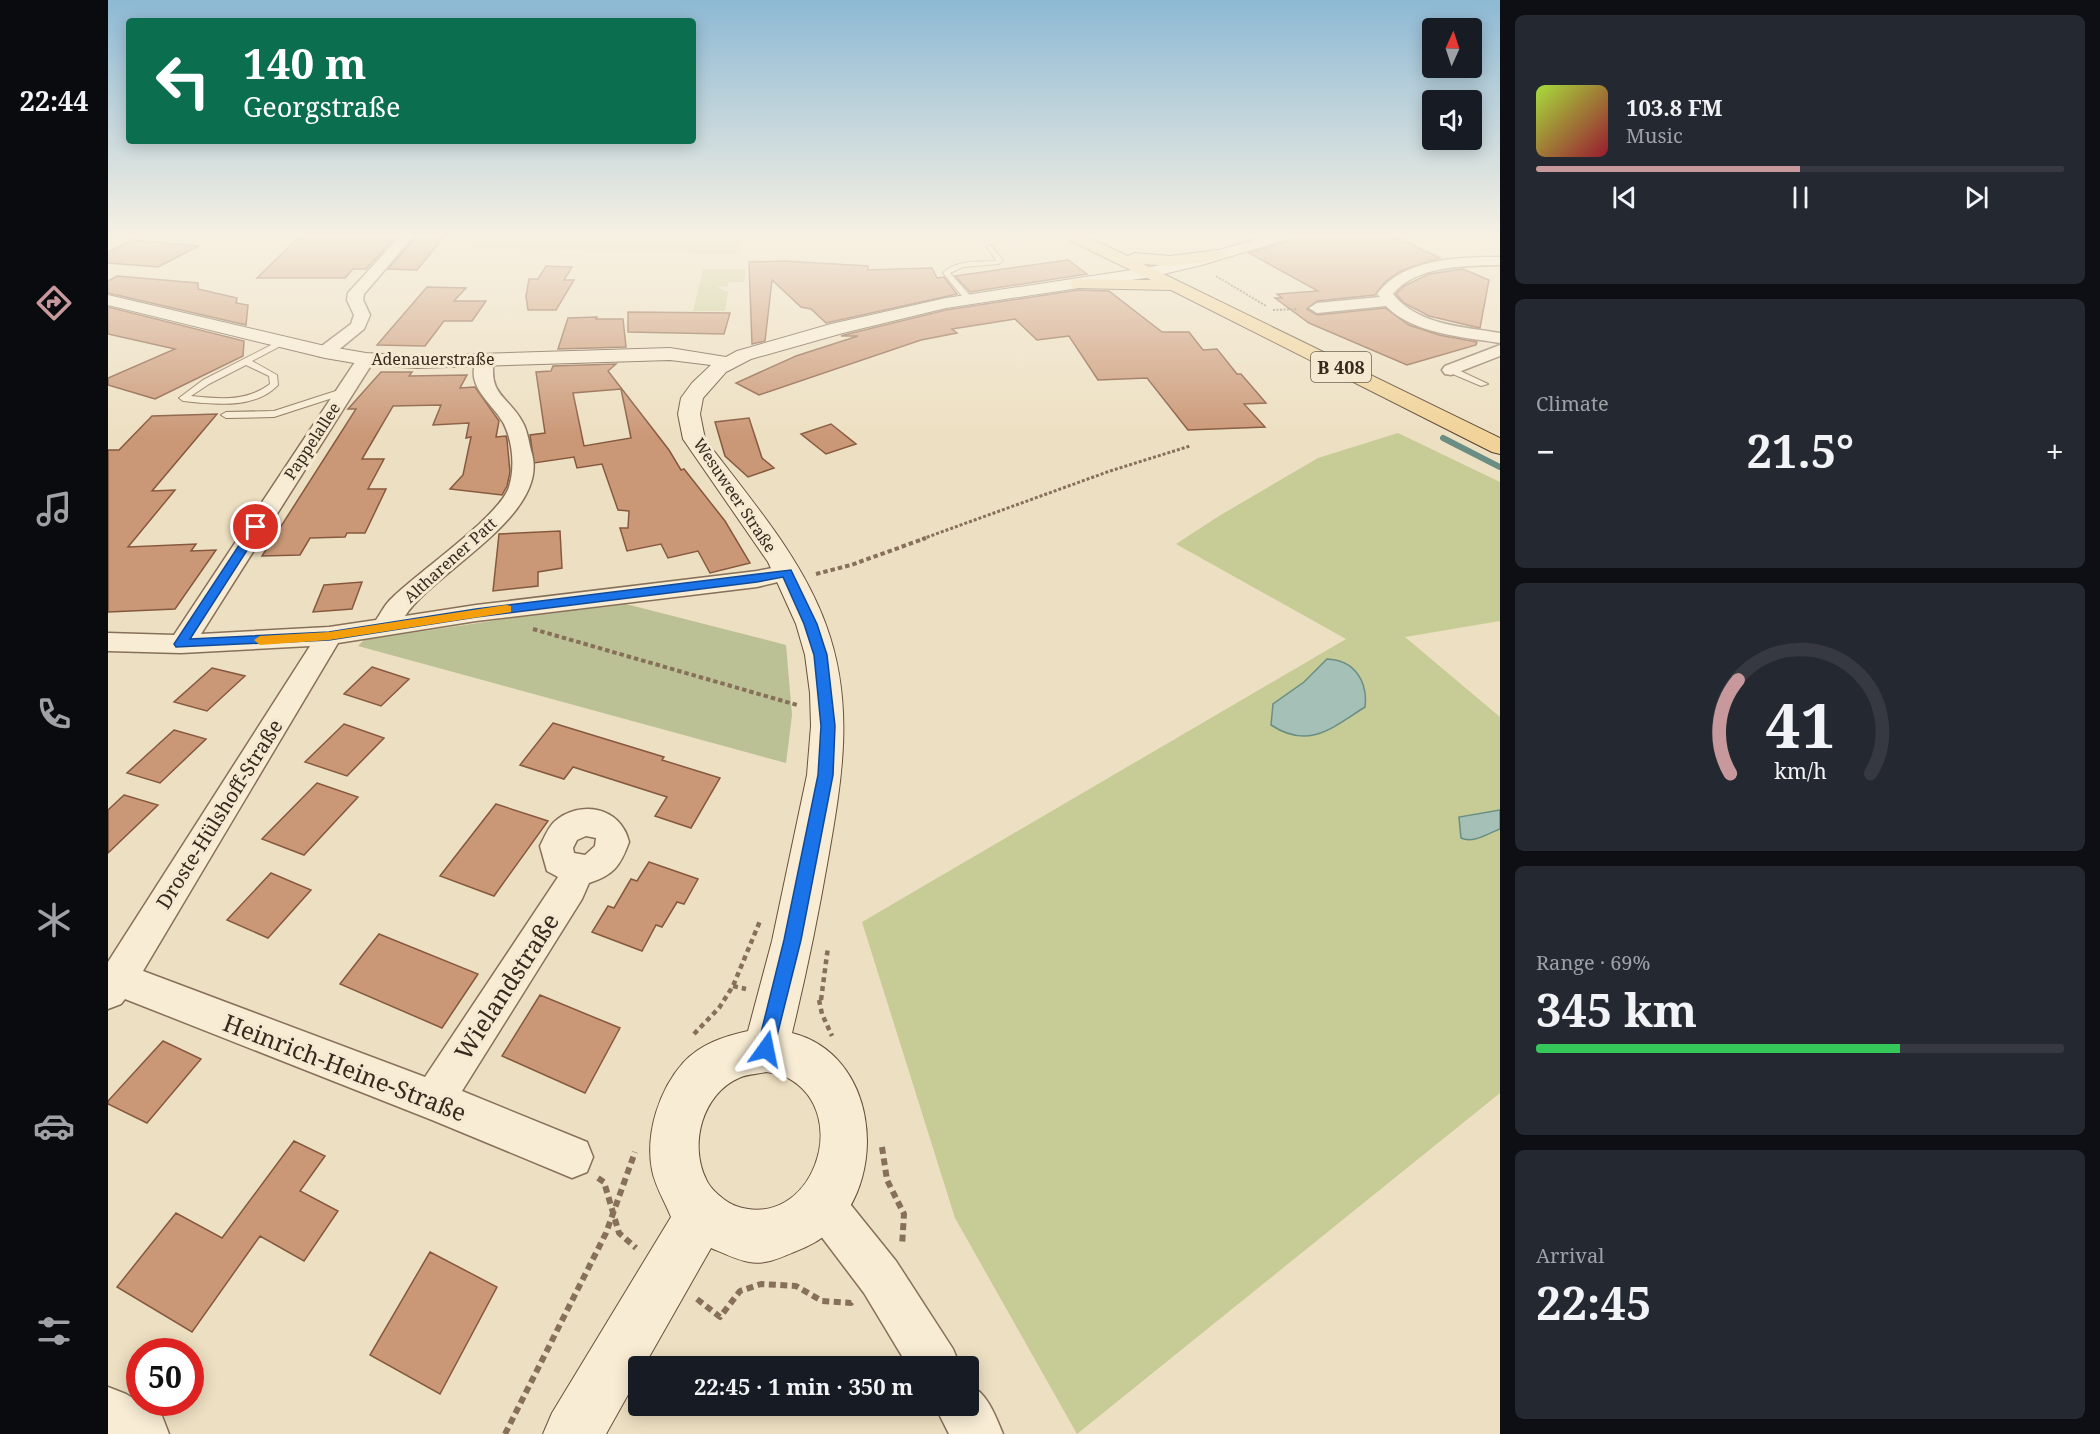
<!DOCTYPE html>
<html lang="en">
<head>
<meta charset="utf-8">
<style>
	body { margin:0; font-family:"Noto Serif",serif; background:#242831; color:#f1f3f6; height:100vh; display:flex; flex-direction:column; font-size:22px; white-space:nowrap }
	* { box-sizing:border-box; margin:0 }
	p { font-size:20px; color:#9ea1a6 }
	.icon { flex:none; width:33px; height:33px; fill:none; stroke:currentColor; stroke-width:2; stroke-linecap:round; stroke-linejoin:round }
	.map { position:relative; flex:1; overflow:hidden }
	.sheet { display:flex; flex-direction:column; gap:15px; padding:15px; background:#0d0f14; width:600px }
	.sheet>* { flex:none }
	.top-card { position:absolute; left:18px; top:18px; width:570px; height:126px; border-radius:6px; box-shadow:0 3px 15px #0003; background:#0b6e4f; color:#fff; overflow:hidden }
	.needle { width:39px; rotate:3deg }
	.tools { position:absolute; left:1314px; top:18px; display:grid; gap:12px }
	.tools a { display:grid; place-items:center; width:60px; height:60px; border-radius:6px; background:#171b24; box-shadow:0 3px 15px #0003; font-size:30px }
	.speed { position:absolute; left:18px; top:1338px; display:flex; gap:12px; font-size:30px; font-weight:700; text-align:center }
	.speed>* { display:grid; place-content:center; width:78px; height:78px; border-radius:50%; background:#171b24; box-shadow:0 3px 15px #0003; line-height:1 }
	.speed .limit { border:9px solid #d22; background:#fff; color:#111 }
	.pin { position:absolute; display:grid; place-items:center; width:51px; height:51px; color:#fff; margin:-26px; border:3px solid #fff; border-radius:50%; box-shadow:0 2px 6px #0007 }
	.me { position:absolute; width:66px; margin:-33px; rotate:12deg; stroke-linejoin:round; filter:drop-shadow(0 0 4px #0008) }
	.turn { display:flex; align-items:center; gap:21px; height:126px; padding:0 18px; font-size:27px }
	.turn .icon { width:78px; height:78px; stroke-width:2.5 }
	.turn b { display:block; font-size:42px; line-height:51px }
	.big { font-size:45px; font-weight:700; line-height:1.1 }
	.sheet .widget { flex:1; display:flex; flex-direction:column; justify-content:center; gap:9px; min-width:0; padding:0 21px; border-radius:9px; background:#242831 }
	.sheet .dial { align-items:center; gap:0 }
	.dial svg { height:156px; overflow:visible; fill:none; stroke:#363941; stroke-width:7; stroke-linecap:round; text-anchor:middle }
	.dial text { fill:#f1f3f6; stroke:none }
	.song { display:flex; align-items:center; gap:18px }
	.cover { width:72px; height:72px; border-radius:9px; background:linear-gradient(135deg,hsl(80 70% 55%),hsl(350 70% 35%)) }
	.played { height:6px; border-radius:3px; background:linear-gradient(90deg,#c8999c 50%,#363941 50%) }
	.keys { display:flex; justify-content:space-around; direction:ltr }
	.heat { display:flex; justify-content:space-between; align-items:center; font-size:33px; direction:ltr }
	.charge { height:9px; border-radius:4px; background:linear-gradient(90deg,#34c759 69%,#363941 0) }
	.trip { position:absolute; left:520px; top:1356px; width:351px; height:60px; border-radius:6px; background:#171b24; box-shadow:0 3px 15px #0003; font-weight:700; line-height:60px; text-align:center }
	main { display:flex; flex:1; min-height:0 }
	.menu { display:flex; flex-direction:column; width:108px; justify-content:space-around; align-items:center; background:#090b0e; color:#9ea1a6 }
	.menu .icon { width:42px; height:42px }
	.menu .active { color:#c8999c }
	.menu b { font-size:27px; color:#f1f3f6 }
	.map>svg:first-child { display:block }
	.green { fill:#c7cb95 }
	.cemetery { fill:#bcc095 }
	.water { fill:#a4c0b7; stroke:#6b8e84; stroke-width:1.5 }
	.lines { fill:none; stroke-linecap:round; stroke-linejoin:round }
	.stream { stroke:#6b8e84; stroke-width:6 }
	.building { fill:#cb9877; stroke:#86593f; stroke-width:1.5; fill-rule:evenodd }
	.lane-casing { stroke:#877059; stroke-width:2 }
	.street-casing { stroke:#877059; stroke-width:3 }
	.secondary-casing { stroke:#68513c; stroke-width:2 }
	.primary-casing { stroke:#543e2d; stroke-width:2 }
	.path-far4 { stroke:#877059; stroke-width:2; stroke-dasharray:2 1.5; stroke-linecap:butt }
	.path-far3 { stroke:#877059; stroke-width:3; stroke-dasharray:3 2; stroke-linecap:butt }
	.path-far2 { stroke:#877059; stroke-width:4; stroke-dasharray:4.5 3; stroke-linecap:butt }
	.path-far1 { stroke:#877059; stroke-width:4.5; stroke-dasharray:5 4; stroke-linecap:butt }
	.path { stroke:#877059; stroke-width:6; stroke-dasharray:7 4.5; stroke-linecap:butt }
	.lane { fill:#f8ecd4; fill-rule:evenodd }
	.street { fill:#f8ecd4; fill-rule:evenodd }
	.secondary { fill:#f8ecd4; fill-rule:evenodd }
	.primary { fill:#f1d399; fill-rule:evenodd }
	.route { fill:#1a73e8; stroke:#114b97; stroke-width:1.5 }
	.slow { fill:#f59e0b }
	.labels { text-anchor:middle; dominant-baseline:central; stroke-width:6; stroke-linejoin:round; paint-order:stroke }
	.far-street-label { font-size:16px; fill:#36291d; stroke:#f5e9d1 }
	.shield { fill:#f5e9d1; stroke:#6f6353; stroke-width:1.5 }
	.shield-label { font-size:18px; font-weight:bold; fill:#36291d }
	.street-label { font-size:20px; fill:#36291d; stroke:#f5e9d1 }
	.near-street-label { font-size:24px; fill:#36291d; stroke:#f5e9d1 }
</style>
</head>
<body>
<main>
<nav class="menu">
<b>22:44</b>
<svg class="icon active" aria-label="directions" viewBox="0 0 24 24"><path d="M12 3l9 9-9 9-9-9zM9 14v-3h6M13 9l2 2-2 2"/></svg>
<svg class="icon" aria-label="music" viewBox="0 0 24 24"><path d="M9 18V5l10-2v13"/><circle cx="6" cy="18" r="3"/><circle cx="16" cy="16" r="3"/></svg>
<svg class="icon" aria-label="phone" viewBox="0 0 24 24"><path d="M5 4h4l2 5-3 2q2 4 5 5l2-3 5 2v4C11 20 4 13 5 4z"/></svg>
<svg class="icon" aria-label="climate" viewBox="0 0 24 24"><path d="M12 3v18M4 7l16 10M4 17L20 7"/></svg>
<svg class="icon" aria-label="car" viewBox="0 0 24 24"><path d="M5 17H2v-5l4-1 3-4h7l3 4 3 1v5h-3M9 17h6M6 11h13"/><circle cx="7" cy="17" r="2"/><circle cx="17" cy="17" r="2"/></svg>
<svg class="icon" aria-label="filters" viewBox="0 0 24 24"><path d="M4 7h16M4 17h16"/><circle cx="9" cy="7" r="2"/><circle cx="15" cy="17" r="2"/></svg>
</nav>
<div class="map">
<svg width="1392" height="1434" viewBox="0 0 1392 1434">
	<rect width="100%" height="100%" fill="#eddfc1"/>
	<!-- green -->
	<path class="green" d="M376,237H622L636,238L628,254L366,248Z
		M595,269H638L636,282H621L619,287H609L620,292L617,311H585Z
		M1290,433L1392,482V621L1297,637L1392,717V1093L969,1434L847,1218L754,922L1238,639L1068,544L1111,516L1210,458Z"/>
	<!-- cemetery -->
	<path class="cemetery" d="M510,602L678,645L684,715L678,763L250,646L256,640Z"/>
	<!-- water -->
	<path class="water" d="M1219,659C1247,660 1260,682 1257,707C1224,728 1201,750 1163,725L1165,704L1196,682Z
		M1392,810V829C1381,833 1365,844 1353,838L1351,817Z"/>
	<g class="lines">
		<!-- stream -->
		<path class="stream" d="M1335,438L1392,467"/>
	</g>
	<!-- building -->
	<path class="building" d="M191,237H280L287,238L258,269H245L237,278H149Z
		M1181,237H1288L1332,258L1293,271L1278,281L1267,295L1209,301L1199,309L1209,315L1277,308L1301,325L1331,335L1369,342L1368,345L1299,365L1201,323L1167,298H1174L1169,294L1210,291L1141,253L1178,242Z
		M307,238H335L309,270L280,269Z
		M25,240L91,246L50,267L0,263V252Z
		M960,260L979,274L862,292L847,276Z
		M676,261L760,266V270L824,268L829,278L836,277L849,294L718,323L703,309L693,307L664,280L657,341L644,344L641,262Z
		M438,266L464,267L456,280H466L448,310H420L418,296L421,279H430Z
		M1355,269L1381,280L1372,328L1321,316L1296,303L1288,294L1296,286L1321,274Z
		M9,276L90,283V289L129,298L128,303L140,305L138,325L0,293V281Z
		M319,287L358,288L346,301H378L364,321H336L317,346L269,345Z
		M970,290L1001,291L1054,332H1081L1095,350L1109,349L1129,374H1133L1158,403L1136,404L1157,427L1080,430L1039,378L990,380L961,336L929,340L907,319L844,329L849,333L813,340L651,395L628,383L688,356L750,336H733L736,335L838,310Z
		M0,307L136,341L135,356L47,399L0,385V378L67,349L0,334Z
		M520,312L622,313L616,334L520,332Z
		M489,317L488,319H515L518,347L450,349L460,318Z
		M508,364L500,371L561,450L573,470L576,469L617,521L642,563L602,573L590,551L560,558L553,544L519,551L512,528H520L521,511L510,510L494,464L469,468L466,457L426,463L422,435L437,433L428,372L443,371L445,366ZM513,389L523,438L476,446L465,393Z
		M273,372H304L301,376L359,375L352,388L367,387L391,421L388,437L398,436L399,440L402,472L399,486L394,495L342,489L355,475L363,437L358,438L361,423L325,425L333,405L285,406L254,459H276L260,489H278L257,533H239L237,537L202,538L192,555L154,556L248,409H240Z
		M109,414L44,491L67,490L20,547L88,544L83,551L108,550L67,609L0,612V450H11L44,416Z
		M641,418L654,458L666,468L640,477L617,456L607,422Z
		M723,424L748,444L718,454L693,434Z
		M452,531L454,568L430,572V586L385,591L391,534Z
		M254,582L244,609L205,612L216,585Z
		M264,667L301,679L273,706L236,694Z
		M104,668L137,676L99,711L66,702Z
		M445,723L556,757L554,760L612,778L583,828L547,816L559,797L465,767L456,779L412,765Z
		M236,724L276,738L239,776L197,762Z
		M66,730L98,739L52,783L19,773Z
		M209,783L250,797L196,855L154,839Z
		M16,795L50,805L0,853V810Z
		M388,804L440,821L386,896L332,876Z
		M541,862L590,879L576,904L569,902L554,927L548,925L534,951L484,932L500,906L506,908L523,879L529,881Z
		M163,873L203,890L160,938L119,920Z
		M271,934L370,974L334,1028L232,984Z
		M432,995L512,1028L477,1093L394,1056Z
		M55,1041L93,1059L39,1123L0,1104V1101Z
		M186,1141L217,1156L192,1191L230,1211L196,1261L152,1236L84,1332L9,1287L68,1213L114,1238Z
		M322,1252L389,1287L332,1394L262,1355Z"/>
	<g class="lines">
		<!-- lane casing -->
		<g class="lane-casing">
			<path id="lane" d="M882,245L895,260L891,264L855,267L842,273L866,300L859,302L835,273C848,260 869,262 887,261L888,260L879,247Z
				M173,340L180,342L144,361L169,375L170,385C146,410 107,404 75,401L71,398L95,380ZM138,365L161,376L162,384C138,402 111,399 83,396L101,384Z
				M1340,368H1346L1380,384L1373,386L1340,372Z
				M237,388L241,391L240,393L166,417L118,418L113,415L118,412L166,411Z"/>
		</g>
		<!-- street casing -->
		<g class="street-casing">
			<path id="street" d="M291,237H305L256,294L255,300L262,315L256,329L223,356H211L208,352L211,348L243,324L246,315L239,300L240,293Z
				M1392,257V265C1358,266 1308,265 1285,294C1309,325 1356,327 1392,333V343C1356,337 1305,334 1278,306L1209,313L1201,308L1209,303L1272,297L1269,294C1295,258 1352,257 1392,257Z
				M1392,345V356L1343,375L1337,374L1334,370L1337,366Z
				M258,354L264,355L267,359L93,634L221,627L268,620C273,613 277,604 284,598C309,573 392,516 401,487C407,468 405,443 396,424C385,403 353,384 371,356H383L386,360C380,396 401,396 415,423C420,432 421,444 424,454C441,516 326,571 297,616L368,605L649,571L679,565L687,568L691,573L687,578L649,587L368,621L230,643L35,971L317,1077L448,880L450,877L439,871L432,846C436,838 440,828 446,822C472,799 513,807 521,842C512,867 505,875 481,883L474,899L354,1091L479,1142L485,1157L479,1172L464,1178L324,1120L17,999L13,1004L0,1009V962L202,646L73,653L0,651V633L66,635L249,359L252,355ZM478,836L488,838L487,846L477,855L466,853L465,848L469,840Z
				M715,1182L730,1189L788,1261L845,1349L852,1366H800L756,1293L700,1219L693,1204L700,1189Z
				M861,1385C879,1392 888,1417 895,1434H841L827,1406H861Z
				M0,1387L18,1394L54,1416L61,1434H0Z"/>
		</g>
		<!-- secondary casing -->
		<g class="secondary-casing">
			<path id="secondary" d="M1156,237H1179L1177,240L1094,265L1043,277L838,308L735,333L643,359L618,372L595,398L592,414L597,439C641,498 693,556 718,625C747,704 734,779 720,859C710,917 698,975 684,1033C768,1054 781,1173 725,1229C715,1239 699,1247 686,1252C672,1258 657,1265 641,1262C629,1260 615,1253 603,1248L536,1366H531V1375L498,1434H435L444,1413L563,1217C557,1202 547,1186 544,1170C537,1134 551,1090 575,1063C592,1044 617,1036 640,1031L664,941L699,775L703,726L702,693L697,655L688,624L660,562L575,439L570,414L573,398L584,383L603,365L562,360L309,368L258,365L217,358L0,305V295L217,346L258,353L309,356L562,348L618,357L629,351L723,324L838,298L1043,267L1084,258ZM658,1072C665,1073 674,1074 680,1078C746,1114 703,1232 628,1206C617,1202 602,1189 598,1179C581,1145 594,1094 631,1078C639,1074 650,1074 658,1072Z"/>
		</g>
		<!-- primary casing -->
		<g class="primary-casing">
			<path id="primary" d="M959,237H979L1020,256L1027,253L1062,256L1109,250L1115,252L1117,255L1115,258L1109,260L1062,266L1035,264L1392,438V454L1384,452L1063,290L965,288L962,284L965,280L971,279L1043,280L961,240Z"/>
		</g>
		<!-- path-far4 -->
		<path class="path-far4" d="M1108,276L1158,306
			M1165,310L1190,309"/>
		<!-- path-far3 -->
		<path class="path-far3" d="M814,539L1002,471L1082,446"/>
		<!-- path-far2 -->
		<path class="path-far2" d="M708,574L743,565L818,538
			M425,629L689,705"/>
		<!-- path-far1 -->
		<path class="path-far1" d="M625,986L638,989
			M711,1000L714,1014L724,1036
			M713,1000L720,947
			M586,1034L611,1008L625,986L652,921"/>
		<!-- path -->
		<path class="path" d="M774,1147L779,1180L796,1214L794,1246
			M490,1178L496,1182L511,1233L528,1248
			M589,1299L612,1317L632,1291L653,1284L688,1286L714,1301L743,1303L746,1300
			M397,1434L498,1233L527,1152"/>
		<!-- lane -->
		<use href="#lane" class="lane"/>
		<!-- street -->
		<use href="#street" class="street"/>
		<!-- secondary -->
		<use href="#secondary" class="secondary"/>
		<!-- primary -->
		<use href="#primary" class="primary"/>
	</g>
	<!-- sky -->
	<linearGradient id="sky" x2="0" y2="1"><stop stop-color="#8db9d4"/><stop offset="0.54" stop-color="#f7f1e3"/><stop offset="1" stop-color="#f7f1e3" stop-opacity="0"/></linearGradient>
	<rect width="1392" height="437" fill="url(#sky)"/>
	<!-- route -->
	<path class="route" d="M148,524L154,527L82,639L221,632L368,609L683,570L709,624L719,655L727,726L725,775L693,940L664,1056L658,1059L651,1056L649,1049L676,940L710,775L713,726L706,655L696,624L675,577L649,582L368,617L221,640L68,647L66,644L68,641L143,527Z"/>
	<!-- slow -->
	<path class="slow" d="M398,605L403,606V612L221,640L152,645L146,640L152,636L221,632Z"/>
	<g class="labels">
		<!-- far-street labels -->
		<g class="far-street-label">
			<text x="325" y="359">Adenauerstraße</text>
			<text transform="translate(204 441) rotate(-57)">Pappelallee</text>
			<text transform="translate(627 495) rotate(56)">Wesuweer Straße</text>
			<text transform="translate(342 560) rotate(-42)">Altharener Patt</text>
		</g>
		<!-- shield labels -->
		<rect class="shield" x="1203" y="352" width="60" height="30" rx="4.5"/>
		<g class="shield-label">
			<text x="1233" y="367">B 408</text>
		</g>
		<!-- street labels -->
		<g class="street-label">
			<text transform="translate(111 814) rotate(-58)">Droste-Hülshoff-Straße</text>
		</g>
		<!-- near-street labels -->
		<g class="near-street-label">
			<text transform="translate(398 986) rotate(-57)">Wielandstraße</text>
			<text transform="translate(237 1067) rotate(21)">Heinrich-Heine-Straße</text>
		</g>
	</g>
</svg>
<div class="tools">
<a><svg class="needle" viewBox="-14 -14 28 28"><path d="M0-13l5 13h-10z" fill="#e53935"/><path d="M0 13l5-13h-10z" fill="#9ea1a6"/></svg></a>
<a><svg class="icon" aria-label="sound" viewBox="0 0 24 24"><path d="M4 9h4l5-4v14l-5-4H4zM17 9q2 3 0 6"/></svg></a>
</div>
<div class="speed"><div class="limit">50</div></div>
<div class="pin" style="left:148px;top:527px;background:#d93025"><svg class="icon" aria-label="arrive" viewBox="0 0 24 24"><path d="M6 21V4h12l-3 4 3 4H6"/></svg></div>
<svg class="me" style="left:658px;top:1049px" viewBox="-20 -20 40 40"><path d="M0-17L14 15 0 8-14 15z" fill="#1a73e8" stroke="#fff" stroke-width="4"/></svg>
<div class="trip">22:45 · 1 min · 350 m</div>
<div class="top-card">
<div class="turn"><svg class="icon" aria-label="left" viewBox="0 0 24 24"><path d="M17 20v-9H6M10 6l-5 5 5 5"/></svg><div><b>140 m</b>Georgstraße</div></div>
</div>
</div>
<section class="sheet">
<div class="widget">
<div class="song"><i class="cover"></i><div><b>103.8 FM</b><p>Music</p></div></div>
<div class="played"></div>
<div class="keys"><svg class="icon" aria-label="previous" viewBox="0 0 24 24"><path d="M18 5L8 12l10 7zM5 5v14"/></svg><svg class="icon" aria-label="pause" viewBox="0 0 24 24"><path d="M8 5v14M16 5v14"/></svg><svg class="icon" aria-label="next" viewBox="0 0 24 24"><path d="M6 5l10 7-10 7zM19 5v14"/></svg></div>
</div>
<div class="widget"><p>Climate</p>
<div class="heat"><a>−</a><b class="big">21.5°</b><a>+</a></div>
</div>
<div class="widget dial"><svg viewBox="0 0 100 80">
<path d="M14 69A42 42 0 1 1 86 69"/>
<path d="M14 69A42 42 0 0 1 18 21" stroke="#c8999c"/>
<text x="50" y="56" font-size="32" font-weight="700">41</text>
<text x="50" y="72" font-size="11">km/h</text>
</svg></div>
<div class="widget"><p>Range · 69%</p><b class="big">345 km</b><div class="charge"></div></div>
<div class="widget"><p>Arrival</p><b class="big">22:45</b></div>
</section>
</main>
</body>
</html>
